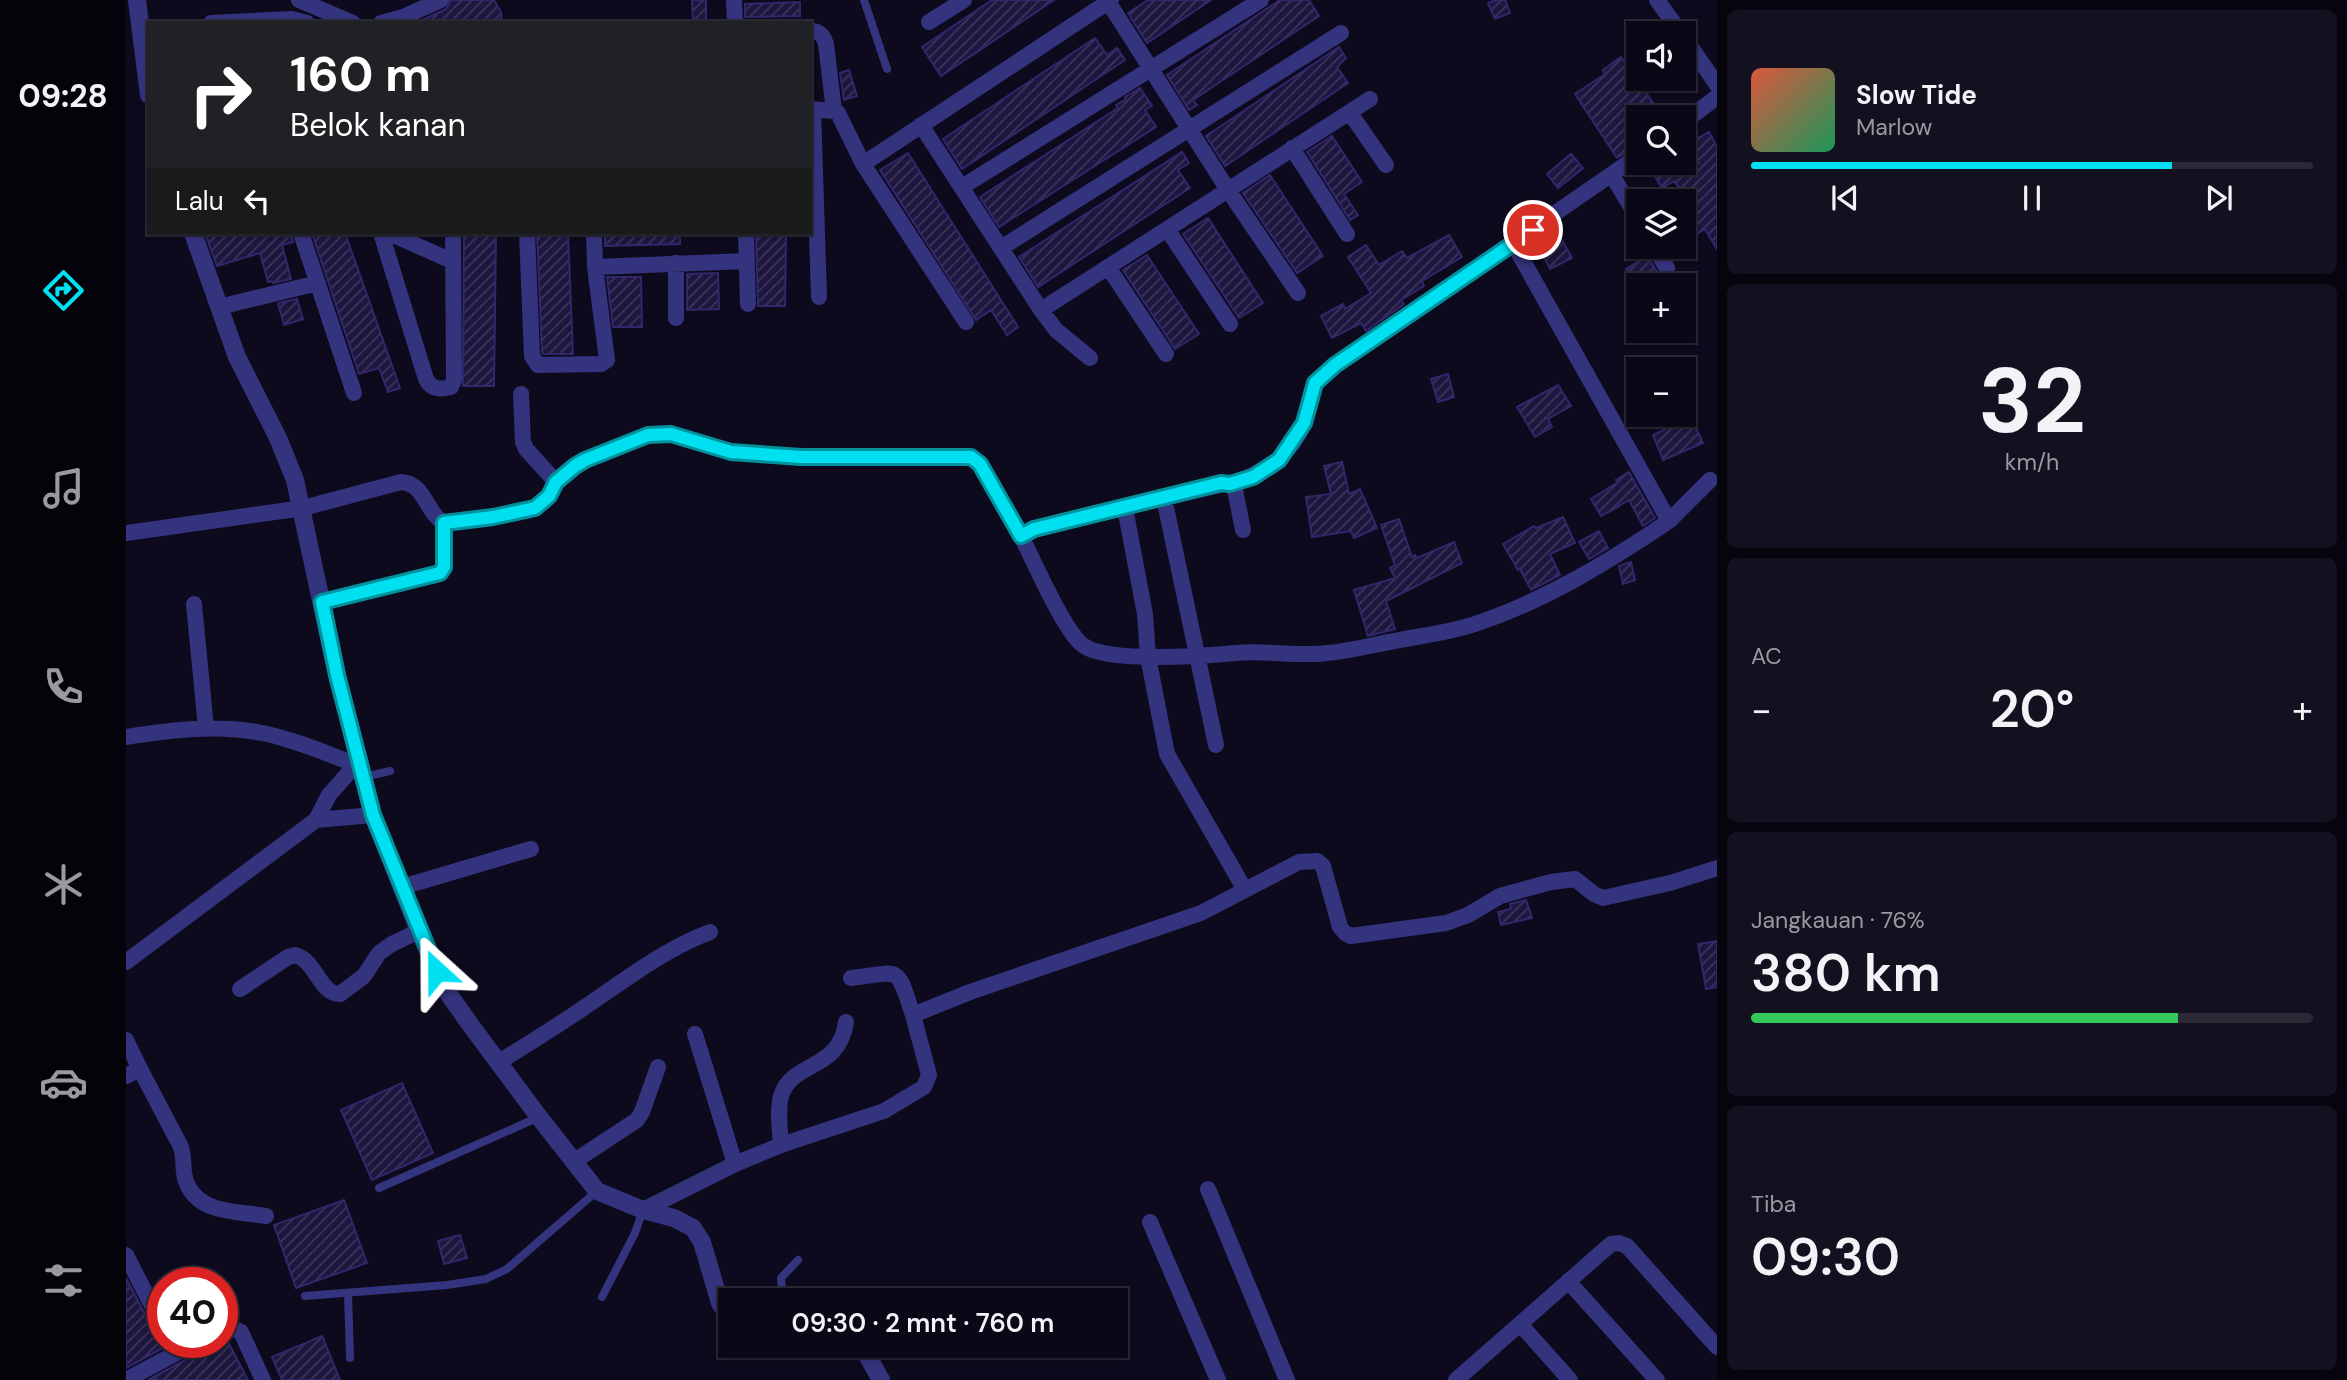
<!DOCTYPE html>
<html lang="id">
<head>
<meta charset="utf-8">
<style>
	body { margin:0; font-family:"DM Sans",sans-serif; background:#13111f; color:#f1f3f6; height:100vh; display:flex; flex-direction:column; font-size:26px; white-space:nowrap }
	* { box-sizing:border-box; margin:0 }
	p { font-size:23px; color:#999aa1 }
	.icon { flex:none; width:38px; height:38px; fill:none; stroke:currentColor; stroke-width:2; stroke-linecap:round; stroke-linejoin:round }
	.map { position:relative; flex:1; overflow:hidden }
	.side { display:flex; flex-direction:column; gap:10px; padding:10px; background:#06040c; width:630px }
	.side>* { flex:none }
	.hud { position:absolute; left:21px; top:21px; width:665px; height:214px; border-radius:0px; box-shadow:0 2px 5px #0004,0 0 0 2px #2a2935; background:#202124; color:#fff; overflow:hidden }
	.controls { position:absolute; left:1500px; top:21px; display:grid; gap:14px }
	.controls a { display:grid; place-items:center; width:70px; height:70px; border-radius:0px; background:#0a0816; box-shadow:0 2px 5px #0004,0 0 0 2px #2a2935; font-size:35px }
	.speed { position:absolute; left:21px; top:1267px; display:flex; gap:14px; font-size:35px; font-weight:700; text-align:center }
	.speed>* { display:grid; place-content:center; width:91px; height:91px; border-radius:50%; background:#0a0816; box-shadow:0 2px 5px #0004,0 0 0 2px #2a2935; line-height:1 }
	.speed .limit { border:10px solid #d22; background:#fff; color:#111 }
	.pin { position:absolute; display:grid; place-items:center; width:60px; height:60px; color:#fff; margin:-30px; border:4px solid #fff; border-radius:50%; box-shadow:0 2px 7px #0007 }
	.me { position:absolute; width:77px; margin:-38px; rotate:336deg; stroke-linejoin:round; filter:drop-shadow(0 0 5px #0008) }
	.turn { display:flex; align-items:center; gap:24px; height:147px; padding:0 28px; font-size:32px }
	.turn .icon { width:91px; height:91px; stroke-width:2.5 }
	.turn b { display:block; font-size:49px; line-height:60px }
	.then { display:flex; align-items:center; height:66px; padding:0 28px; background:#0003; gap:14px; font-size:26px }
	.big { font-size:52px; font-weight:600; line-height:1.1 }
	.side .tile { flex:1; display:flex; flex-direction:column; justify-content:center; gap:10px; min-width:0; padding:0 24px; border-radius:10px; background:#13111f }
	.side .dial { align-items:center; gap:0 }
	.dial b { font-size:91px; line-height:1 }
	.song { display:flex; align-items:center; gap:21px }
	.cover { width:84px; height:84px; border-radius:10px; background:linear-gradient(135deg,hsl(10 70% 55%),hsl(150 70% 35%)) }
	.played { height:7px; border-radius:4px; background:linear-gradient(90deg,#00e0f1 75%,#2a2935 75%) }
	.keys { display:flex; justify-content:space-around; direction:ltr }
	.heat { display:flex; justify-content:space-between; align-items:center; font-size:38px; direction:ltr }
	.charge { height:10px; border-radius:5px; background:linear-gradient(90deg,#34c759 76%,#2a2935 0) }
	.trip { position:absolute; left:592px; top:1288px; width:410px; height:70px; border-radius:0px; background:#0a0816; box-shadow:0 2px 5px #0004,0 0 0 2px #2a2935; font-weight:600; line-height:70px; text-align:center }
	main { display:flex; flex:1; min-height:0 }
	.tab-bar { display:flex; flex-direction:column; width:126px; justify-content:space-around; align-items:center; background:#040309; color:#999aa1 }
	.tab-bar .icon { width:49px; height:49px }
	.tab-bar .active { color:#00e0f1 }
	.tab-bar b { font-size:32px; color:#f1f3f6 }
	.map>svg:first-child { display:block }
	.building { fill:url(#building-hatch); stroke:#32266c; stroke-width:2 }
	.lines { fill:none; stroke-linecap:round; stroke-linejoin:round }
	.service { stroke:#34337e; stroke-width:8 }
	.minor { stroke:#34337e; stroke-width:16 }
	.tertiary { stroke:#34337e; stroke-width:18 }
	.route-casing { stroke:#00929d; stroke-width:18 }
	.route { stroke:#00e0f1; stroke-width:12 }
</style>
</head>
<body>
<main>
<nav class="tab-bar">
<b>09:28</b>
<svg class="icon active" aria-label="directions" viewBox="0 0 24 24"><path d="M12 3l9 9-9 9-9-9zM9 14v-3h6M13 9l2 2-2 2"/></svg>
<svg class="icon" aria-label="music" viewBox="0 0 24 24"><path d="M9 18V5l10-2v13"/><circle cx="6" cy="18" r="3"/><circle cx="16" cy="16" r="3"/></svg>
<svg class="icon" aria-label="phone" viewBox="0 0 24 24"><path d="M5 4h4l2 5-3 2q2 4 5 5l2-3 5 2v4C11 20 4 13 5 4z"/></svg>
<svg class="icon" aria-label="climate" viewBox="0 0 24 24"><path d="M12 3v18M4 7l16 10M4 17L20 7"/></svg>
<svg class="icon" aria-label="car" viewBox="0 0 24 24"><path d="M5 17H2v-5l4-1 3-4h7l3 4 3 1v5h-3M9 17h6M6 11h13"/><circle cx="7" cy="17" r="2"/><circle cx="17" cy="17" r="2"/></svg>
<svg class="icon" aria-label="filters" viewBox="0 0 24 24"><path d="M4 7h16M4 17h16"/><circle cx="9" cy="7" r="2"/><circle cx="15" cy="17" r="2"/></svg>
</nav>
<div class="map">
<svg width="1591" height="1380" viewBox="0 0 1591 1380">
	<defs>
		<pattern id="building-hatch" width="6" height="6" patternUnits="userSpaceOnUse" patternTransform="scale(1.75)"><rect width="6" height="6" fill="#1d163e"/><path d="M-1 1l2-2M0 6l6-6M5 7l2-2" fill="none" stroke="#3c365b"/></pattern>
	</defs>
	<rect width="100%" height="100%" fill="#0d0a1d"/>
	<!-- building -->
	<path class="building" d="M325,0H368L375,12L376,23H290L320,9Z
		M566,0H580V20L567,21Z
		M866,0H928L815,76L796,47Z
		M1022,0H1085L1021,43L1002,13Z
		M1154,0H1183L1193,16L1067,100L1071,105L1063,110L1041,75Z
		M1370,0H1379L1384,13L1369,19L1362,3Z
		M674,2V16L619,17V4Z
		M969,38L981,55L991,48L999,60L836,169L817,139Z
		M1213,47L1220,58L1211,67L1222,83L1099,166L1080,136Z
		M1495,57L1537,117H1517L1512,109V146L1491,158L1449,94L1479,74L1477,70Z
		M723,70L731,96L718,100L714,73Z
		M1014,88L1026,106L1019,110L1030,127L873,227L854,197L992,108L990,105L1000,99L999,97Z
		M1583,132L1591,147V249L1579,229L1558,242V194L1548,181L1536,188L1525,170L1537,163H1573L1562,144Z
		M1206,136L1236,182L1218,194L1232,215L1224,220L1181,152Z
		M1056,152L1063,163L1052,170L1064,188L912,287L893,257Z
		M782,153L892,327L881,335L865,310L850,320L754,170Z
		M1445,154L1457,168L1432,188L1421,174Z
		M1144,175L1197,256L1171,273L1117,193Z
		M1082,218L1137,303L1113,318L1057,234Z
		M79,233H165L167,242L156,245L165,279L147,283L146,281L142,282L134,253L91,266Z
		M186,233H219L274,388L262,392L253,368L233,374Z
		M338,233H370L368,386H337Z
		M411,233H442L447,354H418L416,353Z
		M479,233H554V244L479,246Z
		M630,233H660L659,306H632Z
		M1323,235L1336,257L1296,281L1298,286L1275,300L1278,304L1240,331L1235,323L1206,338L1195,316L1217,304L1219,309L1245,293L1222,257L1240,245L1253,265L1276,251L1281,258Z
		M1433,235L1446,258L1424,269L1412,246Z
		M1021,255L1073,334L1049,349L997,270Z
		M1521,256L1533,275L1540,285H1510L1500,269Z
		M592,273L593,309L561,310V274Z
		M481,277H515L516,327H487Z
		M171,299L177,319L158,325L152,303Z
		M1322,374L1328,397L1312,402L1305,379Z
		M1432,385L1445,406L1422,419L1426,427L1409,437L1391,407Z
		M1566,420L1577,443L1537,460L1527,435L1548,425L1549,429Z
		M1216,462L1223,494L1234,489L1251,528L1228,538L1225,531L1186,537L1180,497L1205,494L1198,466Z
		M1503,472L1529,518L1517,526L1503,500L1493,506L1491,503L1492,507L1475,516L1465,499L1492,482L1490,480Z
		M1437,517L1449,543L1424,554L1434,575L1405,590L1394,569L1392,570L1377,544L1408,526L1410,528Z
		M1273,519L1286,557L1289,555L1291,558L1328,542L1336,563L1260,601L1269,629L1242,636L1228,590L1269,578L1264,568L1269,565L1255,525Z
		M1473,531L1482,548L1463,559L1453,542Z
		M1505,562L1509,580L1497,584L1493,566Z
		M1400,900L1406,918L1375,925L1372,912L1385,909L1384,904Z
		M1591,941V987L1580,989L1572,944Z
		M276,1083L307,1153L246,1180L215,1110Z
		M218,1200L241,1263L170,1288L148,1225Z
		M334,1235L341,1258L318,1264L312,1241Z
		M0,1278L37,1348L0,1368Z
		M196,1336L214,1380H156L146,1357Z
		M96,1340H101L122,1380H22L76,1351L81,1343L96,1342Z"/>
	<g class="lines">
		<!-- service -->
		<path class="service" d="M738,0L761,69
			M238,777L264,771
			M253,1188L413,1117
			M222,1293L224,1358
			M179,1296L321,1285L360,1279L381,1269L471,1191
			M476,1297L509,1233L517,1210
			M657,1300L655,1278L672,1260"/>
		<!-- minor -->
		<path class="minor" d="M173,0L227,23
			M608,0L609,23
			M981,0L1102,190L1172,293
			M1531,0L1555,33
			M803,22L838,0
			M85,23L166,19L181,23
			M255,23L277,17L315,0
			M684,31C694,31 697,35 700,44L708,111
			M1558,37L1591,85
			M684,109L708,111L712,113L737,164L840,322
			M687,109L693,297
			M1224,113L1260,165
			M1558,122L1591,97
			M795,125L915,310L1244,99
			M1166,148L1221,234
			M737,164L985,0
			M1486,175L1512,219
			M836,187L1135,0
			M1041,229L1104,324
			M175,233L228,393
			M255,233L300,379C305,389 314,390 325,387L328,380L327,233
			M263,233L326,261
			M401,233L406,356L412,365L475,364L481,360L469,267
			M468,233L469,267L621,261
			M620,233L622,304
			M1528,247L1541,268
			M875,248L1215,33
			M550,263V318
			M982,267L1040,354
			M93,307L192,283
			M915,310L930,330L964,358
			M395,394L397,442L400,449L430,482
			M1104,484C1138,473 1167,455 1179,420C1190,388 1180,389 1209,365L1512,156
			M1038,498L1090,745
			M999,508L1019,614L1022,657L1041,754L1119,890L1173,862L1191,861L1197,866L1214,927L1219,933L1225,936L1320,923L1342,915L1374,896L1425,882L1449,879L1468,894L1477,898L1544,883L1591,868
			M1543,521L1584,480
			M0,533L177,508L275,482C300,484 299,512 318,523L367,517L409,507L423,496L430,482L449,466L459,460L522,435L545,434L605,452L675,457H845L854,464L895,536L908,529L1102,483L1109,490L1117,530
			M895,536C907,559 939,634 958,646C984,663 1078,656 1110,653C1140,650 1171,657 1201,653C1225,651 1250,644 1274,640C1300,635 1326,632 1352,623C1420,600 1484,561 1543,521L1387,243
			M196,602L314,573L318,567V523
			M68,604L80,728
			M0,737C44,730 91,724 136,733C167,739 199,753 229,764
			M190,820L247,815
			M276,887L405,849
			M0,962L190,820L203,795L233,761
			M725,978C778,971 770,966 787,1015
			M114,989L162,957L169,955C190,960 193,994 214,994L238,976L253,953L266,944L293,931
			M569,1034L609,1164
			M0,1040L14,1069L0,1076
			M373,1062C399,1046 425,1030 450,1013C494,984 534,951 584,932
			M14,1069L54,1145C59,1156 56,1166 59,1178C69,1214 110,1211 140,1216
			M655,1145C654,1130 651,1111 655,1096C666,1060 713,1072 720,1022
			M447,1162L511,1120L516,1112L532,1067
			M1082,1189L1161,1380
			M517,1210L609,1164L655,1145L758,1111L798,1087L803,1075L787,1015L844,992L1075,913L1119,890
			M1024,1222L1092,1380
			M0,1255L37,1327
			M1442,1281L1531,1380
			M1394,1324L1444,1380
			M96,1330L105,1328L115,1332L137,1380
			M0,1380L71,1342
			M1330,1380L1485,1244L1493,1243L1501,1246L1591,1347"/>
		<!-- tertiary -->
		<path class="tertiary" d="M11,0L23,95
			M67,233L111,357L152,438L169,480L211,675L247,815L293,931L311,971L324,996L346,1027L413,1117L471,1191L517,1210L548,1218L567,1228L576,1242L594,1303L604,1318
			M736,1346L755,1380"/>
	</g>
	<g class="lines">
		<!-- route casing -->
		<g class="route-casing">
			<path id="route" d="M311,971L247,815L211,675L196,602L314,573L318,567V523L367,517L409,508L423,496L430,482L449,466L459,460L522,435L545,434L605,452L675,457H845L854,464L895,536L908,529L1095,483L1104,484L1127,477L1153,460L1178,423L1189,383L1209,365L1407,230"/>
		</g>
		<!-- route -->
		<use href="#route" class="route"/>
	</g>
</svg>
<div class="controls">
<a><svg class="icon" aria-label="sound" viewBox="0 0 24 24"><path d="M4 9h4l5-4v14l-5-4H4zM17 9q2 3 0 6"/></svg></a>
<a><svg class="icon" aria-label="search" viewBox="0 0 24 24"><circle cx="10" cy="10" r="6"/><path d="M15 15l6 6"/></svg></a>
<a><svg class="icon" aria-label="layers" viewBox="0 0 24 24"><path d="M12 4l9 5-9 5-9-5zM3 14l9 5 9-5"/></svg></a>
<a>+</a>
<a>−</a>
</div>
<div class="speed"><div class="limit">40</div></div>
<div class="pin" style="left:1407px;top:230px;background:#d93025"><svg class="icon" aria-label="arrive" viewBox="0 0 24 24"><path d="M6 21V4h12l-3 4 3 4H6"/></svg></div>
<svg class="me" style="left:311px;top:971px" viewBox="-20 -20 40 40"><path d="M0-17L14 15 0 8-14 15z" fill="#00e0f1" stroke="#fff" stroke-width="4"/></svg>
<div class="trip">09:30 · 2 mnt · 760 m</div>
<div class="hud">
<div class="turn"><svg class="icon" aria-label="right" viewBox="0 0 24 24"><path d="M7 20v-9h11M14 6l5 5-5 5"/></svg><div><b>160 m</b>Belok kanan</div></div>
<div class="then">Lalu<svg class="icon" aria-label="left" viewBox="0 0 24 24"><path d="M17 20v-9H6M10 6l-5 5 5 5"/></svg></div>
</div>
</div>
<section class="side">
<div class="tile">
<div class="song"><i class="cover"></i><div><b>Slow Tide</b><p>Marlow</p></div></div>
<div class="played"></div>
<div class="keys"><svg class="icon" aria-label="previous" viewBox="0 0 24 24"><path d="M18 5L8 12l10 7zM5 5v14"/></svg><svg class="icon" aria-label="pause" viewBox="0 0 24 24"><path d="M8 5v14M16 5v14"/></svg><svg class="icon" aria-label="next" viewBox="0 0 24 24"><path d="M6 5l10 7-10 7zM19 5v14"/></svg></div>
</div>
<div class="tile dial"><b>32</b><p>km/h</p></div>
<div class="tile"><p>AC</p>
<div class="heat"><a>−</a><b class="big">20°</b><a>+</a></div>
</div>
<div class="tile"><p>Jangkauan · 76%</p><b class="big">380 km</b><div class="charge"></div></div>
<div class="tile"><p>Tiba</p><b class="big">09:30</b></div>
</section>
</main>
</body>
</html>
